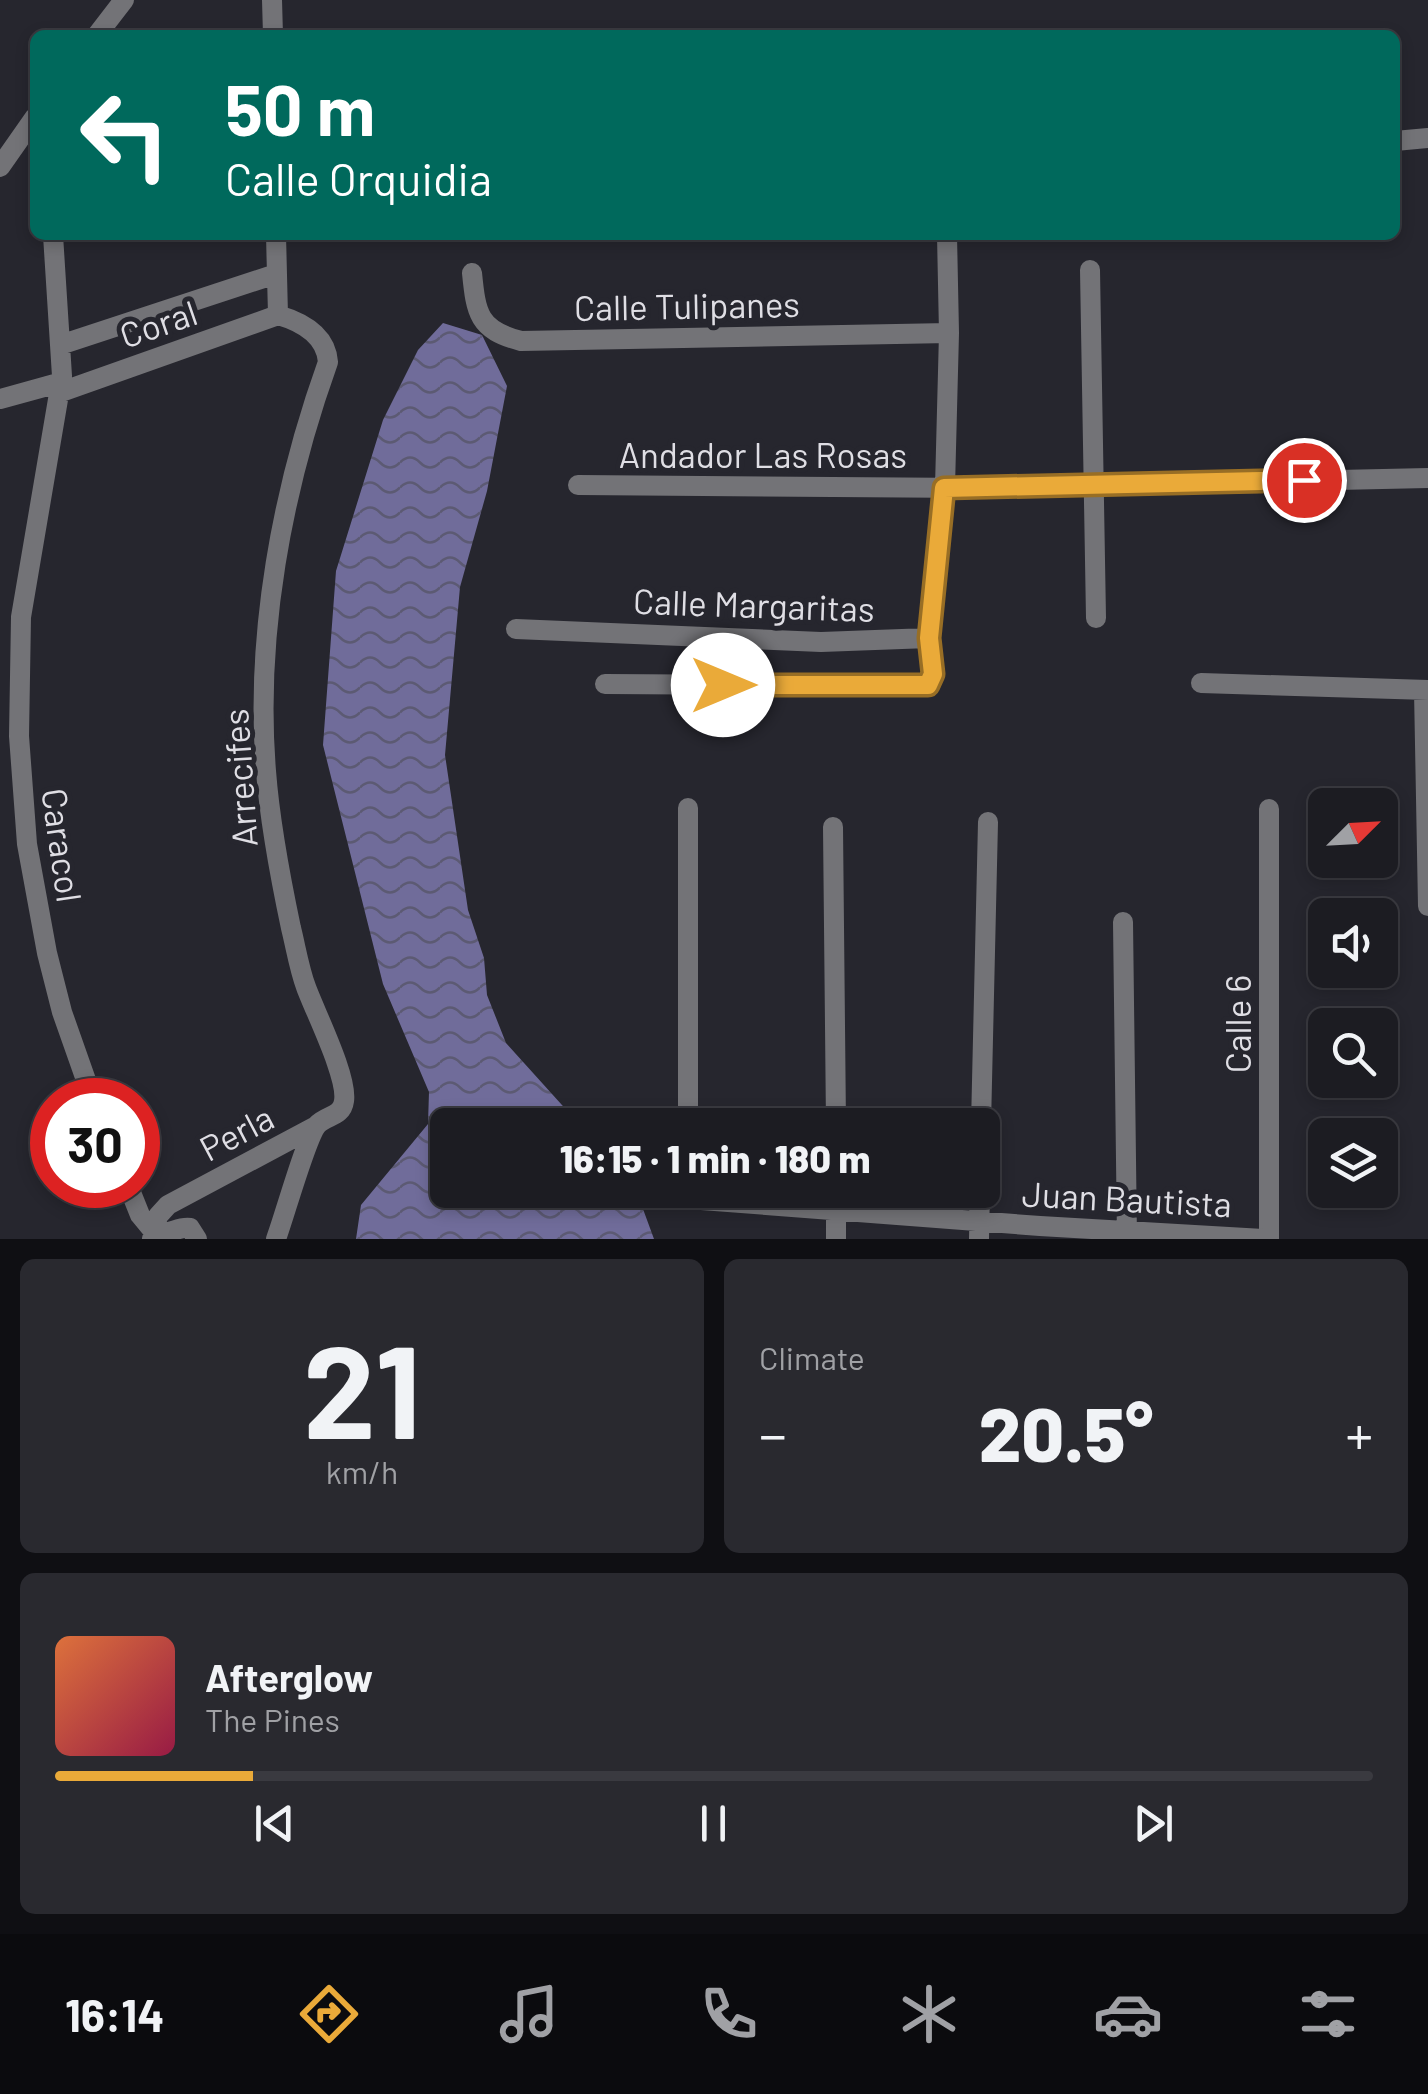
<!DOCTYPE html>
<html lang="en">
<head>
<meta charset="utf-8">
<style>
	body { margin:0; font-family:Barlow,sans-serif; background:#29292f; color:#f1f3f6; height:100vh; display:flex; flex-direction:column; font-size:38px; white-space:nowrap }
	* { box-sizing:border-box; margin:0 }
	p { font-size:32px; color:#a0a1a5 }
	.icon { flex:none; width:55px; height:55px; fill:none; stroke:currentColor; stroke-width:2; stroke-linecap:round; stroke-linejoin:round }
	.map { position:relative; height:1239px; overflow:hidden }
	.panel { display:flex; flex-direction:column; gap:20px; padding:20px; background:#0f0f13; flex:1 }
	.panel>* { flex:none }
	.top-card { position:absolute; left:30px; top:30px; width:1370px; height:210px; border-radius:15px; box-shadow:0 5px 15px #0003,0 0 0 2px #3a3a40; background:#00695c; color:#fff; overflow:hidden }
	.needle { width:65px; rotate:66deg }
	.controls { position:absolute; left:1308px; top:788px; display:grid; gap:20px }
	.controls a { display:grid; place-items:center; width:90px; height:90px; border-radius:15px; background:#1c1c22; box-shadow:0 5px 15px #0003,0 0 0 2px #3a3a40; font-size:50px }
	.speed { position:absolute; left:30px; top:1078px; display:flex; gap:20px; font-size:50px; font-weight:700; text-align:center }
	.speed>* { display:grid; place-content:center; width:130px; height:130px; border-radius:50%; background:#1c1c22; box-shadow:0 5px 15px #0003,0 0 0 2px #3a3a40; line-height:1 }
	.speed .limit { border:15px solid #d22; background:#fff; color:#111 }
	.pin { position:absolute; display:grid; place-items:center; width:85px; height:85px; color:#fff; margin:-42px; border:5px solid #fff; border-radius:50%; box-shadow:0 2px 10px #0007 }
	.me { position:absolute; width:110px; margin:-55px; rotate:90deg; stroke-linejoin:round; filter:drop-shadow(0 0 8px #0008) }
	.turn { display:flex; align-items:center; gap:35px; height:210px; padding:0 30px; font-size:45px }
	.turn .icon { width:130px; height:130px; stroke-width:2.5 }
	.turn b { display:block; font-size:70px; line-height:85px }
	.big { font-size:75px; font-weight:800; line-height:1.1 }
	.panel .card { flex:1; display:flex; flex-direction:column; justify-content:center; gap:15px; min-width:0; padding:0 35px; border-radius:15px; background:#29292f }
	.panel .dial { align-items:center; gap:0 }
	.dial b { font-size:130px; line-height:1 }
	.song { display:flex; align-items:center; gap:30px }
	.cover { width:120px; height:120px; border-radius:15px; background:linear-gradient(135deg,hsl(20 70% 55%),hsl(340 70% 35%)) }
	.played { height:10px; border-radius:5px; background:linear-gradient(90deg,#eaaa39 15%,#3a3a40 15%) }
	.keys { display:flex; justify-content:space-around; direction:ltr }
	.heat { display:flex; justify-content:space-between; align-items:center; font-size:55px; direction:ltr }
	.panel .tiles { flex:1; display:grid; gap:20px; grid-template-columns:1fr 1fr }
	.card:last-child { grid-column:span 2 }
	.trip { position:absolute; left:430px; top:1108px; width:570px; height:100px; border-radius:15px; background:#1c1c22; box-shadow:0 5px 15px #0003,0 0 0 2px #3a3a40; font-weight:800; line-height:100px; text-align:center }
	.tab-bar { display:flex; height:160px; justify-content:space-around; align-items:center; background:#0b0b0e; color:#a0a1a5 }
	.tab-bar .icon { width:70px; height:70px }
	.tab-bar .current { color:#eaaa39 }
	.tab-bar b { font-size:45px; color:#f1f3f6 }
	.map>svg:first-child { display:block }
	.water { fill:url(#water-waves) }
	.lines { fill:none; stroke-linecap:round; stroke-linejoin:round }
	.minor { stroke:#737377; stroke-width:20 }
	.route-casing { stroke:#986e25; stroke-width:25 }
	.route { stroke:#eaaa39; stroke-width:18 }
	.labels { text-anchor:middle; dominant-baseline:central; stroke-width:10; stroke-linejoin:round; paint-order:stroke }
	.street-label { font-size:35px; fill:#dfdee4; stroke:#26262e }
</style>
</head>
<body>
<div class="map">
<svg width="1428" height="1239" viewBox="0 0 1428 1239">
	<defs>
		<pattern id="water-waves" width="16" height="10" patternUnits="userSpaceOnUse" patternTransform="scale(2.5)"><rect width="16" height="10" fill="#706c9a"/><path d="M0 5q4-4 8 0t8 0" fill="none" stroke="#5c5a73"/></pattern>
	</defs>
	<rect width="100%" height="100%" fill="#26262e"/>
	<!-- water -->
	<path class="water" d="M443,323L482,335L507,386L487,491L460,587L445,755L468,910L484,958L487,995L506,1043L580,1125H448V1190H636L654,1239H356L361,1205L428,1124L429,1092L383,984L323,745L336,571L383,420L418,350Z"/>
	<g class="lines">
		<!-- minor -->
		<path class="minor" d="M272,0L273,35
			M97,35L124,0
			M1395,141L1428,138
			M0,167L35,117
			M53,235L62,376L21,617L19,736L27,844L47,953L62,1012L93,1100
			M276,235L278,315
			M1090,270L1096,618
			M472,273C476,313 478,330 521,341L949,333
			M60,345L276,274
			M61,392L278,315
			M0,399L62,382
			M578,485L974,488L1428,478
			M516,629L821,642L929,638
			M1201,683L1428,690
			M605,684L920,686L930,682L933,674L929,638L945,487L949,333L947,235
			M1424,690L1428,906
			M688,808V1125
			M833,827L836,1125
			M1123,922L1127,1239
			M981,1125L988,822
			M128,1185L140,1215L154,1232C168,1237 177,1226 190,1228L197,1239
			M688,1190V1199L1040,1226L1263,1239
			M836,1190V1239
			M152,1239L158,1216L168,1205L316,1126
			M276,1239C284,1218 306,1138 317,1125C326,1115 342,1117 344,1101C348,1077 315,1012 306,987C299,968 296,948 291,928C280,876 270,824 266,771C255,635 282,490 328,362C326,335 302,322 278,315
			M979,1239L980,1190
			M1269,1239V809"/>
	</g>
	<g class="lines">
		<!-- route casing -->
		<g class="route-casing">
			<path id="route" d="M723,685H928L933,674L929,638L944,488L1304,480"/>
		</g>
		<!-- route -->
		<use href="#route" class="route"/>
	</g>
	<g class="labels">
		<!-- street labels -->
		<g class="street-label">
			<text transform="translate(687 305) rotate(-1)">Calle Tulipanes</text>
			<text transform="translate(158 323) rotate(-19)">Coral</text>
			<text x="763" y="454">Andador Las Rosas</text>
			<text transform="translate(754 604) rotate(2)">Calle Margaritas</text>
			<text transform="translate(239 778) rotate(-94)">Arrecifes</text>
			<text transform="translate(63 845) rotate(82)">Caracol</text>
			<text transform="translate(1237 1024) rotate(-90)">Calle 6</text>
			<text transform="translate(236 1132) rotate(-28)">Perla</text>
			<text transform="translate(1127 1198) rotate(3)">Juan Bautista</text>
		</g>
	</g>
</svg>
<div class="controls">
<a><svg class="needle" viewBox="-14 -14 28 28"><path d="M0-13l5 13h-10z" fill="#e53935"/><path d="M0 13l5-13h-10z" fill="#a0a1a5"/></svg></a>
<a><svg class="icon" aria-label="sound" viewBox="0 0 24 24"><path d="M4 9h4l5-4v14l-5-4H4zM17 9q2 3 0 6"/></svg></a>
<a><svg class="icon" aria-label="search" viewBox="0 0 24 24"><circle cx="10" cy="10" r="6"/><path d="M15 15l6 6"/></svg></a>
<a><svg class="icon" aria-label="layers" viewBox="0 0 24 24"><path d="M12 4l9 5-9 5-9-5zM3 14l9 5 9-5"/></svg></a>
</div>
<div class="speed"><div class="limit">30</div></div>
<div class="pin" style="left:1304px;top:480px;background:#d93025"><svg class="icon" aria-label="arrive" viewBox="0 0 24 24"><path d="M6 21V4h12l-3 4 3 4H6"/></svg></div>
<svg class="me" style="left:723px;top:685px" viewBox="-20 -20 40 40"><circle r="19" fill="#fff"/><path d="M0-13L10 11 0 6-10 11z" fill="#eaaa39"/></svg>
<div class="trip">16:15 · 1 min · 180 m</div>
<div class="top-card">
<div class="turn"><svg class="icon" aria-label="left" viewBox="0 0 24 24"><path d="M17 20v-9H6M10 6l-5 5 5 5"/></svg><div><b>50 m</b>Calle Orquidia</div></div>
</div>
</div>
<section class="panel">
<div class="tiles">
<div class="card dial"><b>21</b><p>km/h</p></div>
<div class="card"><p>Climate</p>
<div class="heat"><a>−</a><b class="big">20.5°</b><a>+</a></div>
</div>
<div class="card">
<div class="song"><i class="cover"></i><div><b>Afterglow</b><p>The Pines</p></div></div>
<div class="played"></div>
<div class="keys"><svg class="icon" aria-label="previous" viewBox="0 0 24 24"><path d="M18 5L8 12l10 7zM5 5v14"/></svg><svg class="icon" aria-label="pause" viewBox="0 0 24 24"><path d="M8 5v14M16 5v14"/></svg><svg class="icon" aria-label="next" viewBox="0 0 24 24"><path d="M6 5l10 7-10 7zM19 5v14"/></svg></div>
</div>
</div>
</section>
<nav class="tab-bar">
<b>16:14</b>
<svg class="icon current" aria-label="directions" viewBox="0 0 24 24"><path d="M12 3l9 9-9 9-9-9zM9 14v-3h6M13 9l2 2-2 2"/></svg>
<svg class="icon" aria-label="music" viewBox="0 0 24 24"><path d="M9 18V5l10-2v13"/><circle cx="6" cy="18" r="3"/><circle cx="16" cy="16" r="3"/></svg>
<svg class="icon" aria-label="phone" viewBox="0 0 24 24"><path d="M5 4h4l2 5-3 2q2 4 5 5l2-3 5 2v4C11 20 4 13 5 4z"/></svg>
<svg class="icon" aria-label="climate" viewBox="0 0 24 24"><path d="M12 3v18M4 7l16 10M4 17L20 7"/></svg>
<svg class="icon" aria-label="car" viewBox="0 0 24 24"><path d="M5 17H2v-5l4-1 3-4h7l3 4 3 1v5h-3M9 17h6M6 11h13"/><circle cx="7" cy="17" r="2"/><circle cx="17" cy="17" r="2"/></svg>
<svg class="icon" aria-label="filters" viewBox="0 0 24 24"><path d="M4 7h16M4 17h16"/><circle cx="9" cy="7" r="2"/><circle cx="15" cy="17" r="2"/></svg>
</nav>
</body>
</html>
